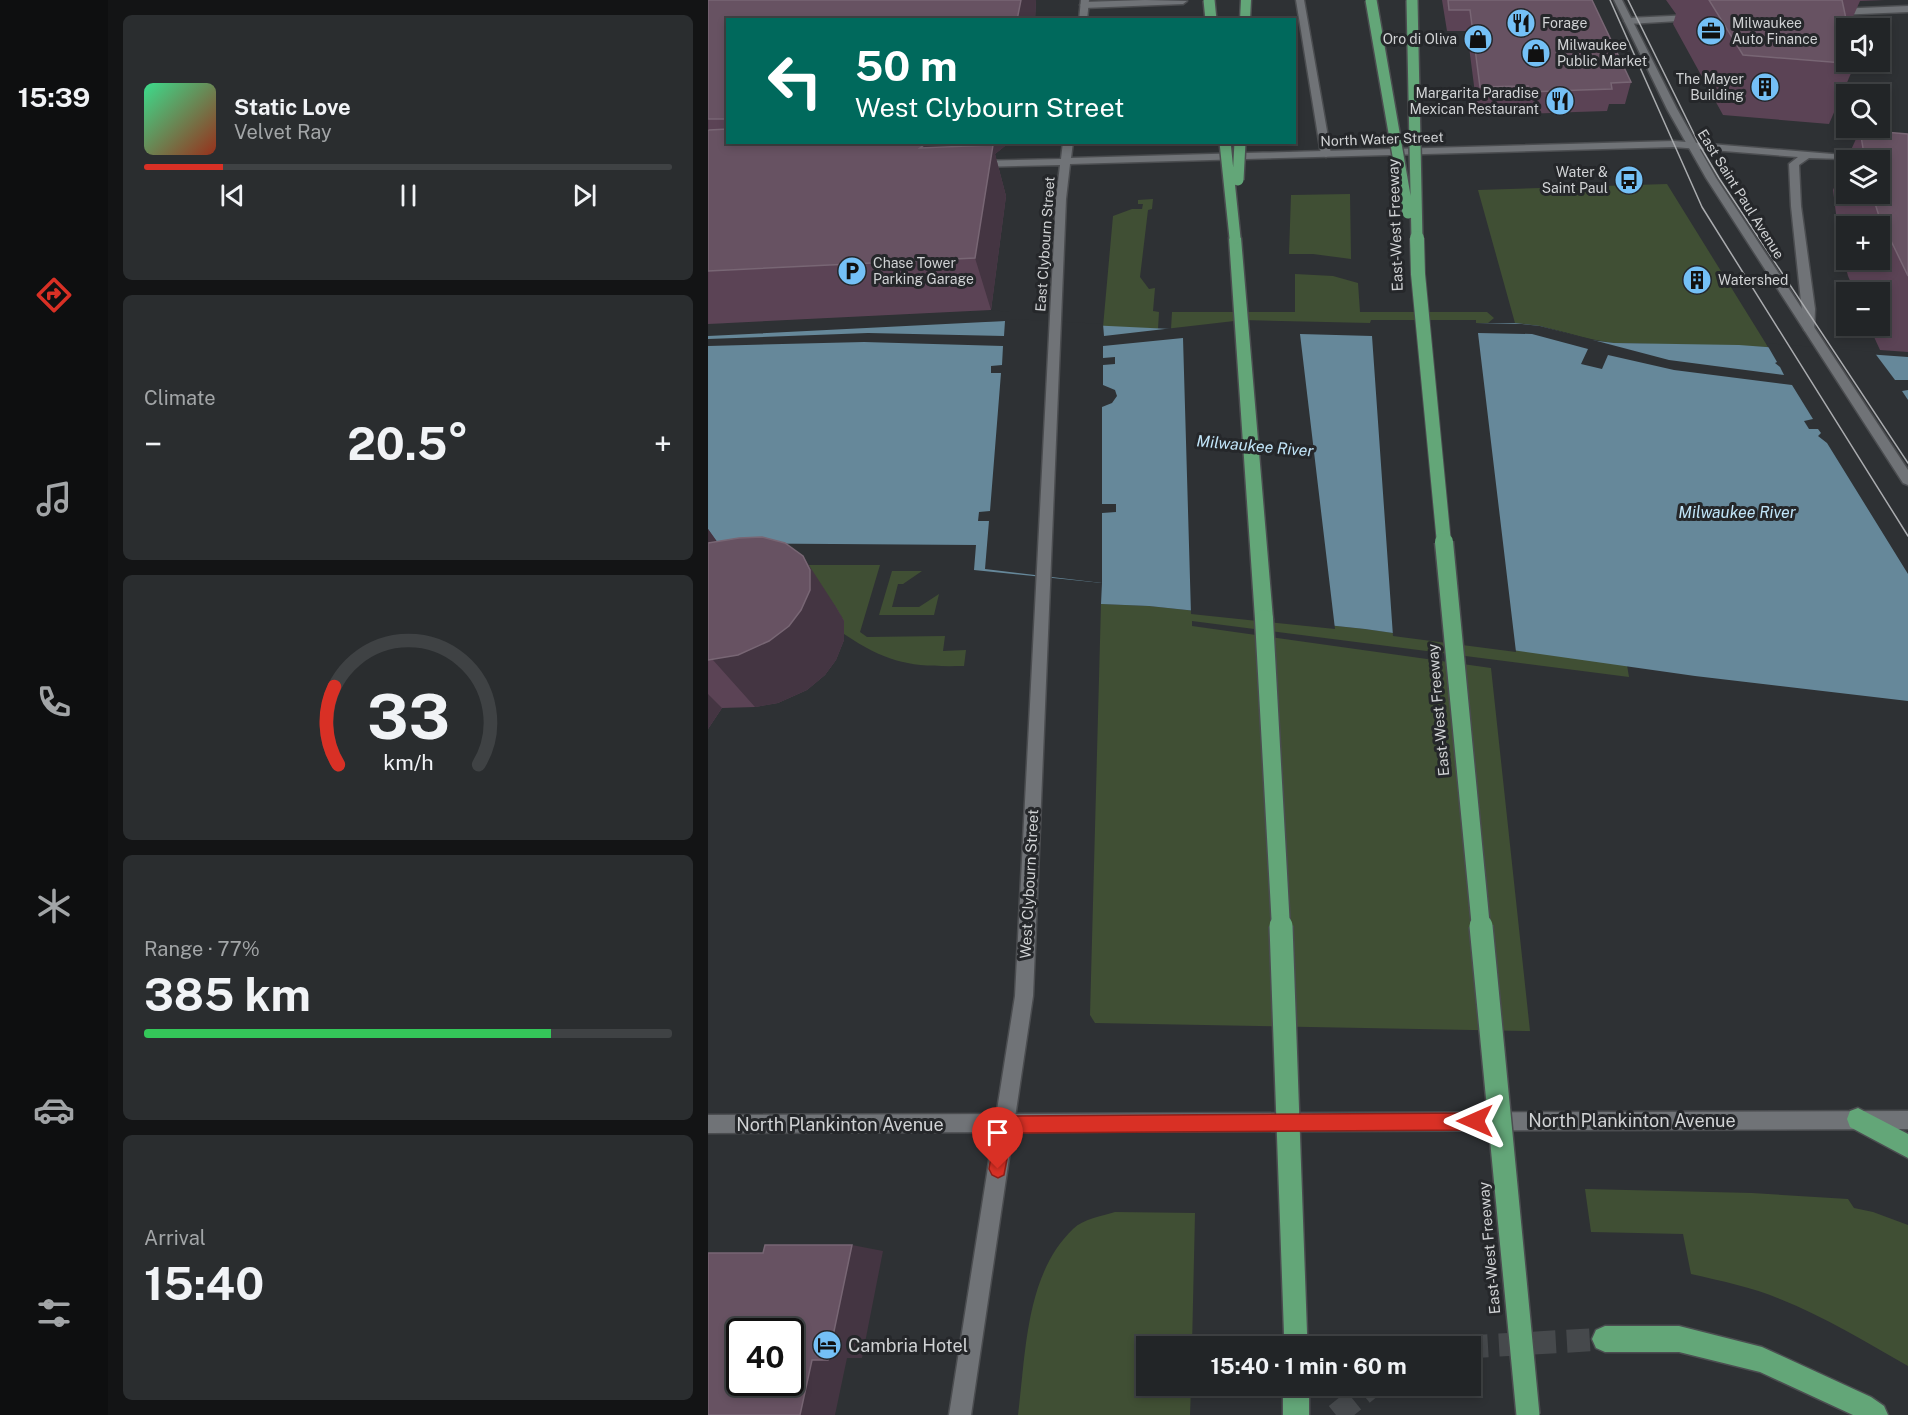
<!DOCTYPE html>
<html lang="en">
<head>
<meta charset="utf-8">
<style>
	body { margin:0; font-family:"Public Sans",sans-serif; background:#2a2d2f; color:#f1f3f6; height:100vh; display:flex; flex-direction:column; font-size:22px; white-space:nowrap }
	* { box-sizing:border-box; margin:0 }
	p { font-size:20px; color:#a2a5a7 }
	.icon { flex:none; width:33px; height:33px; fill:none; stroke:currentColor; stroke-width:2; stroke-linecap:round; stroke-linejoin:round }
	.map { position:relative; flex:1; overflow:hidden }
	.sheet { display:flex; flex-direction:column; gap:15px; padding:15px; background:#131415; width:600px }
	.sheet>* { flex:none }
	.top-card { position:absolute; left:18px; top:18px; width:570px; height:126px; border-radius:0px; box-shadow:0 3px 9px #0003,0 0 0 2px #3f4244; background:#00695c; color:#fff; overflow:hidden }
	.fabs { position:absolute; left:1128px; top:18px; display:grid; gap:12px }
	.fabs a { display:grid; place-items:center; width:54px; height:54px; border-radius:0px; background:#222527; box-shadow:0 3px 9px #0003,0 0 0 2px #3f4244; font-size:30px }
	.speed { position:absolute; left:18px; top:1318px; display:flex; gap:12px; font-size:30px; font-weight:700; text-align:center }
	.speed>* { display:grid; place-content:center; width:78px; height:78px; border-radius:50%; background:#222527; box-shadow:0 3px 9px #0003,0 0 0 2px #3f4244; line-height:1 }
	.speed .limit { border:3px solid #111; border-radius:9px; background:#fff; color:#111 }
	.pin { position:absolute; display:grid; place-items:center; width:51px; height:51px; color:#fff; margin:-62px -26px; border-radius:50% 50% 50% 0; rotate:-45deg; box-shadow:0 0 6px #0007 }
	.pin .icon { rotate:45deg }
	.me { position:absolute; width:66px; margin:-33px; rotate:270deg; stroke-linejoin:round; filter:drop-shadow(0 0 4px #0008) }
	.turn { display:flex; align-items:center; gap:21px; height:126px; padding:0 30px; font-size:27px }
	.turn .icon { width:78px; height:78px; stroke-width:2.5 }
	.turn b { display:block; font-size:42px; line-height:51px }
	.big { font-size:45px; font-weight:700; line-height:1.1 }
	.sheet .card { flex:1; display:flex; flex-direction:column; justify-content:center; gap:9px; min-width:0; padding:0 21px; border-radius:9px; background:#2a2d2f }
	.sheet .dial { align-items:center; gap:0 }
	.dial svg { height:156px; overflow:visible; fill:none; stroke:#3f4244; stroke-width:7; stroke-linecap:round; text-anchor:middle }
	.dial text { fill:#f1f3f6; stroke:none }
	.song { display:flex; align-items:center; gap:18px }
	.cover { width:72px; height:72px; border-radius:9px; background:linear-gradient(135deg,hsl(150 70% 55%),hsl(10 70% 35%)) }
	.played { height:6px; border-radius:3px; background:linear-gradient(90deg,#d93025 15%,#3f4244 15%) }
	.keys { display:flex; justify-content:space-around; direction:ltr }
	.heat { display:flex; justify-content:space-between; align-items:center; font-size:33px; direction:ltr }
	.charge { height:9px; border-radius:4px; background:linear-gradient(90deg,#34c759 77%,#3f4244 0) }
	.trip { position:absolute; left:428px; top:1336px; width:345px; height:60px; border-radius:0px; background:#222527; box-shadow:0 3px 9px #0003,0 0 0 2px #3f4244; font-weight:700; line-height:60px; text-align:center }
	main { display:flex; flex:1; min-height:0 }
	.menu { display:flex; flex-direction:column; width:108px; justify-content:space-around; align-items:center; background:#0e0f10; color:#a2a5a7 }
	.menu .icon { width:42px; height:42px }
	.menu .selected { color:#d93025 }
	.menu b { font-size:27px; color:#f1f3f6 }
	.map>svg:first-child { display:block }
	.green { fill:#404f34 }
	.water { fill:#66889a }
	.pier { fill:#2e3134 }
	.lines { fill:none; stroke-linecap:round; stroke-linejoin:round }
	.motorway-tunnel { stroke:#46494c; stroke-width:23; stroke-dasharray:23 11; stroke-linecap:butt }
	.service-casing { stroke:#4b4d50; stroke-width:3 }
	.tertiary-casing { stroke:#4b4d50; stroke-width:3 }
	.secondary-casing { stroke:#4b4d50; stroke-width:3 }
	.motorway-casing { stroke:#4b4d50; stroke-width:3 }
	.service { fill:#707377; fill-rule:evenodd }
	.tertiary { fill:#707377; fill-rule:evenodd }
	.secondary { fill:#707377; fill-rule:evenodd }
	.motorway { fill:#63a678; fill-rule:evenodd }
	.tram { stroke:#aaacaf; stroke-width:1.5 }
	.motorway-bridge-far3-casing { stroke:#4b4d50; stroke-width:14; stroke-linecap:butt }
	.motorway-bridge-far2-casing { stroke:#4b4d50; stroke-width:16; stroke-linecap:butt }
	.motorway-bridge-far1-casing { stroke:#4b4d50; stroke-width:21; stroke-linecap:butt }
	.motorway-bridge-casing { stroke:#4b4d50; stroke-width:26; stroke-linecap:butt }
	.motorway-bridge-far3 { stroke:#63a678; stroke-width:11 }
	.motorway-bridge-far2 { stroke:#63a678; stroke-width:14 }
	.motorway-bridge-far1 { stroke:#63a678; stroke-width:18 }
	.motorway-bridge { stroke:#63a678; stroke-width:23 }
	.wall { fill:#5b4355; fill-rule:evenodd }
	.shaded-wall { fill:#443542 }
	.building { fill:#675262; stroke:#786674; stroke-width:1.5; fill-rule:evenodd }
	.route { fill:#d93025; stroke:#8d1f18; stroke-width:1.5 }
	.labels { text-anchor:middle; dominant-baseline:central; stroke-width:6; stroke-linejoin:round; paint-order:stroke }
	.far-poi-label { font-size:14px; fill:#d0d2d4; stroke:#25272a; text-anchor:start }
	.far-street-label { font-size:14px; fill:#d0d2d4; stroke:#25272a }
	.street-label { font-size:15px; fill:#d0d2d4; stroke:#25272a }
	.water-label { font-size:16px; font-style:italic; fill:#c2e6fa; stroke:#25272a }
	.near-street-label { font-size:18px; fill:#d0d2d4; stroke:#25272a }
	.near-poi-label { font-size:18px; fill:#d0d2d4; stroke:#25272a; text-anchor:start }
</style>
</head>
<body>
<main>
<nav class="menu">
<b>15:39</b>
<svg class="icon selected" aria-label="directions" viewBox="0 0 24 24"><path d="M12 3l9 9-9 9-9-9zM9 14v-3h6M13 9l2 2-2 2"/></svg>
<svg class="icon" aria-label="music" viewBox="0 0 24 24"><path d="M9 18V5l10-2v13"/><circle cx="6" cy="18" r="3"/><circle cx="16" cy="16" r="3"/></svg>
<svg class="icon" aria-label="phone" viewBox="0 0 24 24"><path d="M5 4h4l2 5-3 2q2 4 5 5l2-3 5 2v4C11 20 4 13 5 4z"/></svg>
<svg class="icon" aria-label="climate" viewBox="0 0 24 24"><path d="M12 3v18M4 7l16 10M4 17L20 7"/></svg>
<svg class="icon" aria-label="car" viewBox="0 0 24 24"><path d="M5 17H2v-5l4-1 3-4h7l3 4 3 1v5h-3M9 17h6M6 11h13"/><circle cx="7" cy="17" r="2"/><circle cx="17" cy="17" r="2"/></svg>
<svg class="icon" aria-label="filters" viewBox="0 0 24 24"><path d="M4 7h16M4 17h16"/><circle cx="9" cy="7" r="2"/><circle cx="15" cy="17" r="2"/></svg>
</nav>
<section class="sheet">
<div class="card">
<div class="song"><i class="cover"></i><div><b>Static Love</b><p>Velvet Ray</p></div></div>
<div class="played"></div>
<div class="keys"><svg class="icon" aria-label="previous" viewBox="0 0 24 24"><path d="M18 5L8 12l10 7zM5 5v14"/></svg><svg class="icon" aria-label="pause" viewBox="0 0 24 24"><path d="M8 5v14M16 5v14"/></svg><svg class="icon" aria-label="next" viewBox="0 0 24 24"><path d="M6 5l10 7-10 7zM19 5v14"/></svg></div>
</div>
<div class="card"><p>Climate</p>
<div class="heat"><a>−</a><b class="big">20.5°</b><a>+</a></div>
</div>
<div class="card dial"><svg viewBox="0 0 100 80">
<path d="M14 69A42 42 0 1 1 86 69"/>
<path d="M14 69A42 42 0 0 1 12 29" stroke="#d93025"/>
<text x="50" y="56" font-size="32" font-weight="700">33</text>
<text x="50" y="72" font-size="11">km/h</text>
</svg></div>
<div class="card"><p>Range · 77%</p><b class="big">385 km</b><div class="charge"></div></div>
<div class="card"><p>Arrival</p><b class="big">15:40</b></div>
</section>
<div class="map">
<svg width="1200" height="1415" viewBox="0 0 1200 1415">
	<rect width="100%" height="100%" fill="#2e3134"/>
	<!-- green -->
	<path class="green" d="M959,184L1060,347L906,343C872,339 841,325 807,323L770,190Z
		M642,194L643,259L605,254H581L583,195Z
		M445,199L444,209L440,210L432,277L441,289L447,288L445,311L451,312L450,329L395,327L405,216L424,209H434L435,204H430V200Z
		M587,274L625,276L650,283L652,312H779L786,318L780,323H535L463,329L464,312H587Z
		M22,565H172L152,632L159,637L237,636L235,651L258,650L256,666C203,667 181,664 136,634L134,617L123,602Z
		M184,571H214L195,584H190L184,607H211L231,594L226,615H171Z
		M393,604L441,606L657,629L919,665L921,677L484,621V626L783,668L822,1031L387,1023L382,1015Z
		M877,1189L1044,1193L1140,1199L1146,1208L1165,1212L1200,1225V1366C1158,1342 1117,1317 1072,1299C1044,1287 1013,1281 983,1274L975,1234L883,1232Z
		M407,1212L487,1213L484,1347H438V1386H483L482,1415H310C318,1354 317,1275 365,1229C375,1219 394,1216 407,1212Z"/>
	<!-- water -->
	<path class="water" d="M298,321L463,329L535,323H807L832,326L882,340L906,343L1031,345L1200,357V701L987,676L657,629L441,606L393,604L394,583L266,570L268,545L0,543V324Z"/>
	<!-- pier -->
	<path class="pier" d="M283,310L301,312V319L395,324L396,336L535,320L662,323L663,320H768V323L814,324L832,326L961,360L1076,375L1072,367L1067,363L1069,362L1058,343L1166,352L1187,380H1200V390L1194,391L1200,400V574L1119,443L1110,436L1113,433L1110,429H1101L1096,421L1105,419L1084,385L966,370L900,355L894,369L873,364L880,349L824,334L770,333L808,652L685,636L664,336L592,334L627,629L483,614L475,338L395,346V358L407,357V364L395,365V385L407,390L409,396L404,403L394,407V504H408V512L394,513V583L277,569L281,521H270L271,512L282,511L293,373H283V366L294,365L295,346L156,342L0,346V339L160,333L296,336L297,321L0,336V324Z"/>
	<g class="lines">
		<!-- motorway-tunnel -->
		<path class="motorway-tunnel" d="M757,1347L897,1339
			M628,1415L664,1386"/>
		<!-- service casing -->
		<g class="service-casing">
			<path id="service" d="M437,0L479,1L475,4L376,8L372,5L376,2Z
				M588,0H596L623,154L618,157L613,154Z
				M1200,6V12L1128,15L1124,12L1128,9Z
				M984,15L988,18L987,20L920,24L916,21L920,18Z"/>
		</g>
		<!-- tertiary casing -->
		<g class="tertiary-casing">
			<path id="tertiary" d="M906,0H914L969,109L1008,178L1200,470V485L1195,483L998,178L959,109Z
				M1200,1111V1129L0,1133V1115Z"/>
		</g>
		<!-- secondary casing -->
		<g class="secondary-casing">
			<path id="secondary" d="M373,0H381L379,20H371Z
				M966,141L1172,158L1174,160L1172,162V160L1101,158L1091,165L1093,206L1107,309L1106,333L1102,334L1096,330L1083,206L1081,164L1090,157L966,147L362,164L358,199L325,996L263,1415H241L307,996L348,199L352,165L270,167L265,164L270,161L353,159L355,142H365L363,158Z"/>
		</g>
		<!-- motorway casing -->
		<g class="motorway-casing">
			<path id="motorway" d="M533,0H543L542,20H532Z
				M527,234L533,238L565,619L562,624L556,626L550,624L547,619L521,238Z
				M1150,1108L1200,1134V1158L1142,1127L1139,1119L1142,1111Z
				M897,1326H971L1054,1347L1163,1397L1176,1406L1180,1415H1145L1052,1372L971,1352H897L888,1348L884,1339L888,1330Z
				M575,1386H601V1415H575Z"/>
		</g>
		<!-- service -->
		<use href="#service" class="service"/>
		<!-- tertiary -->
		<use href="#tertiary" class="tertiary"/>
		<!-- secondary -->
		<use href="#secondary" class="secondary"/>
		<!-- motorway -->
		<use href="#motorway" class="motorway"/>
		<!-- tram -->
		<path class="tram" d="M902,0L994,207L1200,536
			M920,0L991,144L1011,178L1200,463"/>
		<!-- motorway-bridge-far3 casing -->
		<g class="motorway-bridge-far3-casing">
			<path id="motorway-bridge-far3" d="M501,0L503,20
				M663,0L700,213
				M704,0L709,240
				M517,142L527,238
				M530,180L532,142"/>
		</g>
		<!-- motorway-bridge-far2 casing -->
		<g class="motorway-bridge-far2-casing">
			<path id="motorway-bridge-far2" d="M709,238L710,274L736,543"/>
		</g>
		<!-- motorway-bridge-far1 casing -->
		<g class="motorway-bridge-far1-casing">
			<path id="motorway-bridge-far1" d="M736,542L773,928
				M556,619L573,928"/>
		</g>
		<!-- motorway-bridge casing -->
		<g class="motorway-bridge-casing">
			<path id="motorway-bridge" d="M573,926L588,1347
				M773,926L820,1415"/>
		</g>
		<!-- motorway-bridge-far3 -->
		<use href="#motorway-bridge-far3" class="motorway-bridge-far3"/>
		<!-- motorway-bridge-far2 -->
		<use href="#motorway-bridge-far2" class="motorway-bridge-far2"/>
		<!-- motorway-bridge-far1 -->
		<use href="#motorway-bridge-far1" class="motorway-bridge-far1"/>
		<!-- motorway-bridge -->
		<use href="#motorway-bridge" class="motorway-bridge"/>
	</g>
	<!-- wall -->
	<path class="wall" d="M0,0H328L327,20H20V142H302L287,154L298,196L283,310L0,324Z
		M734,0H884L923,82L917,104H901L899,111L868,112L817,114L816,108L769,109L759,31H739Z
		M958,0H1177L1152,1L1140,28H1138L1147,64L1121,124L1015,115L965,24L968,14Z
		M1152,130L1200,134V352L1172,350L1161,326H1172V292H1147L1140,276L1132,245L1125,190ZM1138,160H1172V194H1138ZM1138,226H1172V260H1138Z
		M0,529L9,542L128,607L136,621V640L128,660L117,675L99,690L70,703L47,707L14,708L0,729Z"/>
	<!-- shaded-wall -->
	<path class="shaded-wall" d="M313,0H328L327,20H309Z
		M220,142H259L267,170L212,148Z
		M276,142H302L287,154L298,196L283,310L267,258L281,159Z
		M0,529L23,561L0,592Z
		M95,556L128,607L136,621V640L128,660L117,675L99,690L70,703L47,707L5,660Z
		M0,694L14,708L0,729Z
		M144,1245L175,1251L154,1358H139L127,1415H92L104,1360Z"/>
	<!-- building -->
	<path class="building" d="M0,0H313L309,20H20V119H0Z
		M740,0H884L923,82L903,83L904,89L873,90L821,92L820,86L772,87L762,10H741Z
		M1001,0H1134L1140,28H1138V62H1146L1147,64L1035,55Z
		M20,129V142H220L212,148L285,145L267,258L0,271V131L1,130Z
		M1152,130L1200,134V276L1171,216L1164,194H1172V160H1157Z
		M54,537L77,543L95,556L102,570V590L93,610L81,626L61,641L30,655L0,660V543L31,538Z
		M57,1245H144L120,1360H104L92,1415H0V1253H55ZM32,1332H82V1383H32Z"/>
	<!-- route -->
	<path class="route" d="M767,1113L773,1115L776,1121L773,1127L767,1130L304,1133L296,1175L290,1178L284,1175L281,1169L288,1125L290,1118L297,1116Z"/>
	<!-- icons -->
	<defs>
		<g id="restaurant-disc" transform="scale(1.5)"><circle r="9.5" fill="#74c0f6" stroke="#25272a"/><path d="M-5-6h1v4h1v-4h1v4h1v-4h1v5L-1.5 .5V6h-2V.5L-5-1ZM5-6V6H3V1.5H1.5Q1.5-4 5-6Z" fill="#111"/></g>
		<g id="office-disc" transform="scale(1.5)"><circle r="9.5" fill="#74c0f6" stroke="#25272a"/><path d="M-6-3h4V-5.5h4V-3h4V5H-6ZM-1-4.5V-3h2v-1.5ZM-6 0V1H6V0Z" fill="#111"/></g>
		<g id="shop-disc" transform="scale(1.5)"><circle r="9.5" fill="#74c0f6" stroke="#25272a"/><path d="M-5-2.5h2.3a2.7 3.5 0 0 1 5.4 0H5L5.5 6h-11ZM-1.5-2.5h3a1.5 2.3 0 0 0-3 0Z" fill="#111"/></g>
		<g id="building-disc" transform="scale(1.5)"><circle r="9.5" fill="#74c0f6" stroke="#25272a"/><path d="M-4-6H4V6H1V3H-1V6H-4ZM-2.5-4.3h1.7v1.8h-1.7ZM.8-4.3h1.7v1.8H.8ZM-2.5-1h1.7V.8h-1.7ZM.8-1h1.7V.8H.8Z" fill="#111"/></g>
		<g id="bus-disc" transform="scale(1.5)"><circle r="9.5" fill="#74c0f6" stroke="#25272a"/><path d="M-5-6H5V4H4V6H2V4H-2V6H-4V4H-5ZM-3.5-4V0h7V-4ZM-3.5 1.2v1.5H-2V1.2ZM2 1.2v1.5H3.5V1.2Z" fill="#111"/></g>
		<g id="parking-disc" transform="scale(1.5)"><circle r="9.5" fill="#74c0f6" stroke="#25272a"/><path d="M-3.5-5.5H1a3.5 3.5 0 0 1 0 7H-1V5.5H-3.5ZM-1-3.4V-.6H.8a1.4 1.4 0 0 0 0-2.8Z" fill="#111"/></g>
		<g id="hotel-disc" transform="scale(1.5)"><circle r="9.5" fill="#74c0f6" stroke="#25272a"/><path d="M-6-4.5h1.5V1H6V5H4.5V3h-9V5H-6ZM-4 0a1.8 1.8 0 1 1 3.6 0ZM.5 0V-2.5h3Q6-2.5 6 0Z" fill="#111"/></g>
	</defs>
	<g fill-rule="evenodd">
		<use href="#restaurant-disc" x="813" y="23"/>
		<use href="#office-disc" x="1003" y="31"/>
		<use href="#shop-disc" x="770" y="39"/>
		<use href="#shop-disc" x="828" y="53"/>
		<use href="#building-disc" x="1057" y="87"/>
		<use href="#restaurant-disc" x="852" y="101"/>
		<use href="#bus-disc" x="921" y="180"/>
		<use href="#parking-disc" x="144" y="271"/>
		<use href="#building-disc" x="989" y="280"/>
		<use href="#hotel-disc" x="119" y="1345"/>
	</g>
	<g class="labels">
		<!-- far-poi labels -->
		<g class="far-poi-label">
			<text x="834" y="23">Forage</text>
			<text x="1024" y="23">Milwaukee<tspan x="1024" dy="16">Auto Finance</tspan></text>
			<text x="749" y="39" text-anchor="end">Oro di Oliva</text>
			<text x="849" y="45">Milwaukee<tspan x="849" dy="16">Public Market</tspan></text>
			<text x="1036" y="79" text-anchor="end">The Mayer<tspan x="1036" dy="16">Building</tspan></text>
			<text x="831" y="93" text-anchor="end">Margarita Paradise<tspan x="831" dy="16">Mexican Restaurant</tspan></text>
			<text x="900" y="172" text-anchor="end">Water &amp;<tspan x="900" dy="16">Saint Paul</tspan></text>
			<text x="165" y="263">Chase Tower<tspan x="165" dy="16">Parking Garage</tspan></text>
			<text x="1010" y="280">Watershed</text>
		</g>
		<!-- far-street labels -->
		<g class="far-street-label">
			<text transform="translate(674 139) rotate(-2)">North Water Street</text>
			<text transform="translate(1033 194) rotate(58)">East Saint Paul Avenue</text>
			<text transform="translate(337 244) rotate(-86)">East Clybourn Street</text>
		</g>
		<!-- street labels -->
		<g class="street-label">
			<text transform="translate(687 225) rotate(-92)">East-West Freeway</text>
			<text transform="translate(730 710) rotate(-95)">East-West Freeway</text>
			<text transform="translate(321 884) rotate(-87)">West Clybourn Street</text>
			<text transform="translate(781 1248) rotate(-95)">East-West Freeway</text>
		</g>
		<!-- water labels -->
		<g class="water-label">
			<text transform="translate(547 446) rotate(5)">Milwaukee River</text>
			<text x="1029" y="512">Milwaukee River</text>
		</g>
		<!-- near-street labels -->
		<g class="near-street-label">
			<text x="924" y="1120">North Plankinton Avenue</text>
			<text x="132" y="1124">North Plankinton Avenue</text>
		</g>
		<!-- near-poi labels -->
		<g class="near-poi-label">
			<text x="140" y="1345">Cambria Hotel</text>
		</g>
	</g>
</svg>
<div class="fabs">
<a><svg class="icon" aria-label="sound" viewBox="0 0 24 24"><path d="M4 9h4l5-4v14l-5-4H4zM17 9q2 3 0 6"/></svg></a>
<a><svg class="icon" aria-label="search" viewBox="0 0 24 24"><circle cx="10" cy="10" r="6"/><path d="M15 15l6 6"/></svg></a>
<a><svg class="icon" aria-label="layers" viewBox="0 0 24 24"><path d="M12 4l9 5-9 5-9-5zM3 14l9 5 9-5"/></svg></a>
<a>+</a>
<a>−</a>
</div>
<div class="speed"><div class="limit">40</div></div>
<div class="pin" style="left:290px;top:1169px;background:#d93025"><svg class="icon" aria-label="arrive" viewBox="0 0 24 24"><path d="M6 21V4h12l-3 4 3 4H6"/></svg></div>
<svg class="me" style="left:767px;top:1121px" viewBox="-20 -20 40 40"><path d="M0-17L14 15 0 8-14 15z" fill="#d93025" stroke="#fff" stroke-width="4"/></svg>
<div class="trip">15:40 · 1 min · 60 m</div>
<div class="top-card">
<div class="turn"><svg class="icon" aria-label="left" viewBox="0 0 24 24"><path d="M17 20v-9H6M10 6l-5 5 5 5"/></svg><div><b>50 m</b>West Clybourn Street</div></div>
</div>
</div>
</main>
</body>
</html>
